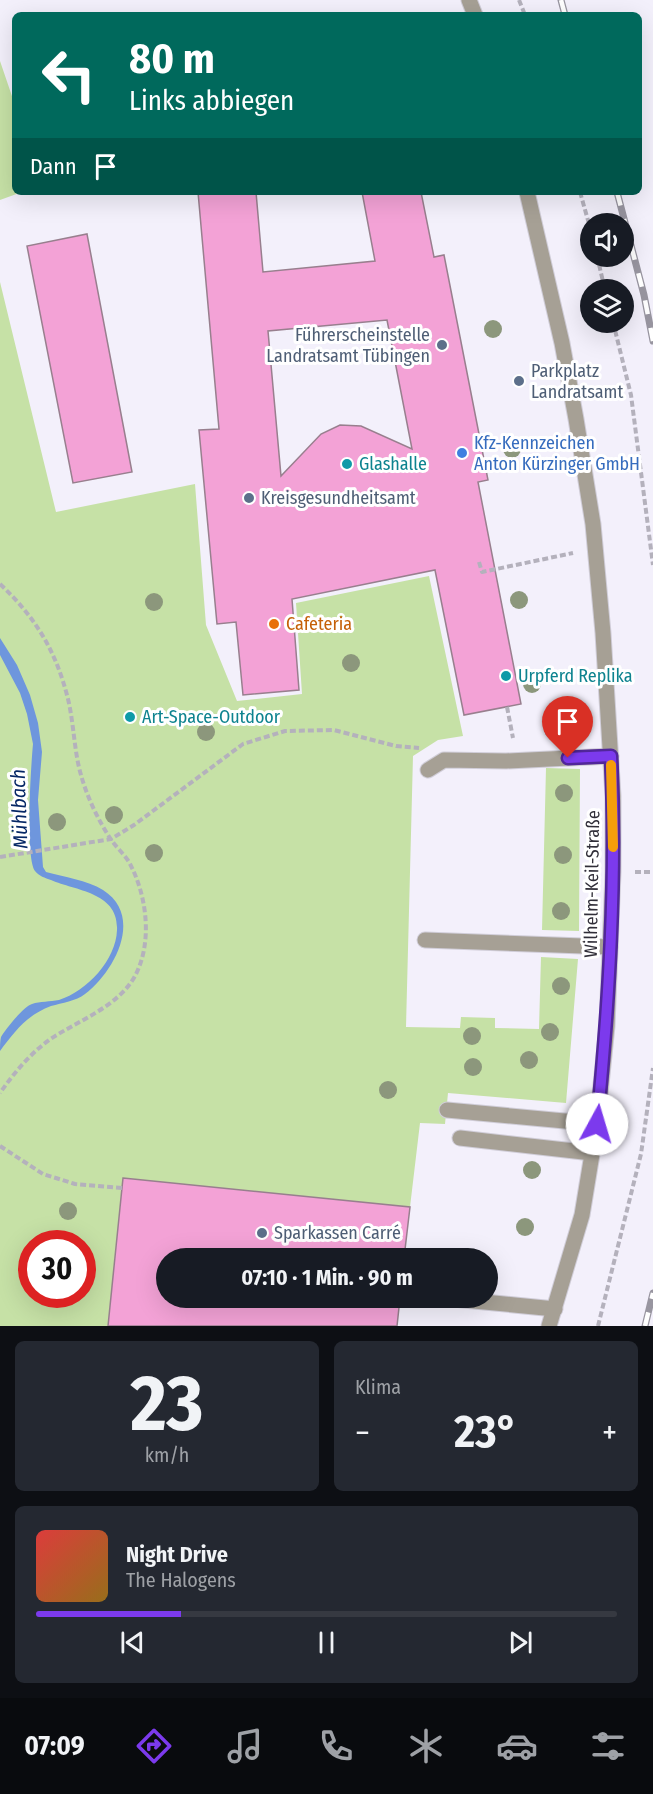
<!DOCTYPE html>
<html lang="de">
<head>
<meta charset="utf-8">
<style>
	body { margin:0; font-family:"Fira Sans Condensed",sans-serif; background:#242831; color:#f1f3f6; height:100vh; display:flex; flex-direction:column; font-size:22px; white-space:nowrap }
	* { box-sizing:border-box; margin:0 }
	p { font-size:20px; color:#9ea1a6 }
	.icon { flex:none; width:33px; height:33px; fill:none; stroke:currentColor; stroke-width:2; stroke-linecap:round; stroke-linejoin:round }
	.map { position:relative; height:1326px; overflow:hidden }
	.side { display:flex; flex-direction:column; gap:15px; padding:15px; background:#0d0f14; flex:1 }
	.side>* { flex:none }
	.banner { position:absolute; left:12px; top:12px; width:630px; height:183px; border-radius:9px; box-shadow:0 6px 24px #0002; background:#00695c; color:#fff; overflow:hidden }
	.fabs { position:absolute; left:580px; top:213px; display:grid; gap:12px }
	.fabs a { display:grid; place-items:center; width:54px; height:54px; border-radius:50%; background:#171b24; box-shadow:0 6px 24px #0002; font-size:30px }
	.speed { position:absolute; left:18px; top:1230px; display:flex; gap:12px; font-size:30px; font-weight:700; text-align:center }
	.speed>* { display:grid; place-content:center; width:78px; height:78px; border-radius:50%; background:#171b24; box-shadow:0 6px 24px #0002; line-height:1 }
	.speed .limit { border:9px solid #d22; background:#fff; color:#111 }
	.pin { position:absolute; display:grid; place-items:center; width:51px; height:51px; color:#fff; margin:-62px -26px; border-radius:50% 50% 50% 0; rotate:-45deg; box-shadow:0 0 6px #0007 }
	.pin .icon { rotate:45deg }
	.me { position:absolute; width:66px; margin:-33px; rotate:6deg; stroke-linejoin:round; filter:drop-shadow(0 0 4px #0008) }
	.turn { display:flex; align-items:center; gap:21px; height:126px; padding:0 18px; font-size:27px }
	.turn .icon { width:78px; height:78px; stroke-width:2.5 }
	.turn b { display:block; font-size:42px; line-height:51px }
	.then { display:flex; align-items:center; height:57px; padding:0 18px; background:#0003; gap:12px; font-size:22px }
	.big { font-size:45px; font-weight:700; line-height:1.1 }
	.side .widget { flex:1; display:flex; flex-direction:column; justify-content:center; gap:9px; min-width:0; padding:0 21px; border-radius:9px; background:#242831 }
	.side .dial { align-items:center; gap:0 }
	.dial b { font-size:78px; line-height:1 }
	.song { display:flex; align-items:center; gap:18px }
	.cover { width:72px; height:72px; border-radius:9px; background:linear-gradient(135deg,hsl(0 70% 55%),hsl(40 70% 35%)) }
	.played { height:6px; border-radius:3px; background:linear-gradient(90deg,#7c3aed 25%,#363941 25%) }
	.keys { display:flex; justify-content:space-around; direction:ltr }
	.heat { display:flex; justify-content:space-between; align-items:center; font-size:33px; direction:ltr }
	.side .tiles { flex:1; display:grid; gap:15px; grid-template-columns:1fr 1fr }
	.widget:last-child { grid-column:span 2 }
	.trip { position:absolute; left:156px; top:1248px; width:342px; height:60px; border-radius:30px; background:#171b24; box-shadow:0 6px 24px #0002; font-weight:700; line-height:60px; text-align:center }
	.dock { display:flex; height:96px; justify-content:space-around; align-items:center; background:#090b0e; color:#9ea1a6 }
	.dock .icon { width:42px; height:42px }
	.dock .current { color:#7c3aed }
	.dock b { font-size:27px; color:#f1f3f6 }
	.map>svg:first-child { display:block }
	.green { fill:#c6e1a6; fill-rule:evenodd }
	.water { fill:#6e96dd }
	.building { fill:#f3a2d6; stroke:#987f8e; stroke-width:1.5; fill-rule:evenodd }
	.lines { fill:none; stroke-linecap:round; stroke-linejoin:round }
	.lane-casing { stroke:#d0cdd8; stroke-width:17 }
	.street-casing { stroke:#d0cdd8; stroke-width:17 }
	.path { stroke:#b4b1bc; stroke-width:4; stroke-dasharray:6 3; stroke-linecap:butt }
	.lane { stroke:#a6a095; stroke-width:15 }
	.street { stroke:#a6a095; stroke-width:15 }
	.rail-casing { stroke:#9895a0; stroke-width:7 }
	.rail { stroke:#fff; stroke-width:4.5; stroke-dasharray:14; stroke-linecap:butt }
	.tree { fill:#8c977c }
	.route-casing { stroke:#51269a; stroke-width:15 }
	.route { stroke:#7c3aed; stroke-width:10 }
	.slow { stroke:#f59e0b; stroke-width:10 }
	.service-dot { fill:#5c6f8a; stroke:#fff; stroke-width:2 }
	.shop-dot { fill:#3f7fe0; stroke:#fff; stroke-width:2 }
	.culture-dot { fill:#0f9aa8; stroke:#fff; stroke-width:2 }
	.food-dot { fill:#e8710a; stroke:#fff; stroke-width:2 }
	.labels { text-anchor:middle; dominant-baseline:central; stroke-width:6; stroke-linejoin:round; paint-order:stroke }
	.service-label { font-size:18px; fill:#4e5e75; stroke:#fff; text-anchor:start }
	.shop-label { font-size:18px; fill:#366cbe; stroke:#fff; text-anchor:start }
	.culture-label { font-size:18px; fill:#0d838f; stroke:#fff; text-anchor:start }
	.food-label { font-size:18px; fill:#c56008; stroke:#fff; text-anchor:start }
	.street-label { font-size:18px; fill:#302e38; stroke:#fff }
	.water-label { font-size:20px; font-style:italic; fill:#052765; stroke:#fff }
</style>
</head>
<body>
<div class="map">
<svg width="653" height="1326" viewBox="0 0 653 1326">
	<rect width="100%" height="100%" fill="#f3f0fb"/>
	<!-- green -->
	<path class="green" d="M0,61L15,105V192H22L0,200Z
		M0,282L56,512L195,484L206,625L237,701L302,694L296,603L429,576L463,736L438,740L413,756L406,1027L460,1028L461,1017L495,1018V1028L539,1029L541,957L578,959L566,1103L448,1093L445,1124L420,1123L410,1207L123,1178L108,1326H0ZM32,1244H82V1294H32Z
		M546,768L580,769L579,931L542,930Z"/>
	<!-- water -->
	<path class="water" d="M0,638L17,665L30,695L38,723L42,752L38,800L43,867L46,872C64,877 87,880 103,890C144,916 115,971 85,994C76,1001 62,1003 51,1006C27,1015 15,1031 0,1051C0,1046 0,1041 1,1037C6,1029 23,1007 32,1004C40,1001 50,1002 59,1000C87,991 116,960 117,930C119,892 76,891 51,880C45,878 39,876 35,871C25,857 31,765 33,744L27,714L20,693L0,655Z"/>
	<!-- building -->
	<path class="building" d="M198,192H256L263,272L375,261L362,192H421L434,257L444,255L488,480L478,482L521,704L464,715L435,570L292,599L299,690L243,695L236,622L217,624L199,430L219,429ZM387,320L412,449L361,426L340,425L321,434L281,476L268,331Z
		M87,234L132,472L73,483L27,246Z
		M123,1178L410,1207L404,1258H166V1298H400L397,1326H108Z"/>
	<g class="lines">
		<!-- lane casing -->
		<g class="lane-casing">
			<path id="lane" d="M428,770L444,760L506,761L611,756
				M425,940L610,947
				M447,1110L597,1124
				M460,1138L592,1153
				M443,1298L555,1309"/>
		</g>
		<!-- street casing -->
		<g class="street-casing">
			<path id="street" d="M469,0L475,15
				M527,192L562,343L576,419L593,524L603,633L613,796V872L607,1026L597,1124L582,1215L549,1326"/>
		</g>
		<!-- path -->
		<path class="path" d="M519,0L525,15
			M580,192L591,231
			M597,256L605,290
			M613,322L631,395L653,565
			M479,562L482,572L573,553
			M0,584C36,618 56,651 68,699C74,724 74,751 81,775C87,797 99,822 112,841C117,848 124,854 129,862C147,895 153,942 135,976C118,1007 77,1021 49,1040C29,1055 14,1073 0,1093
			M507,707L513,738
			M545,733L585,726
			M0,857L111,839L134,825L243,744L285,731L334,730L396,746L419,748
			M635,872H653
			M0,1146L43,1174L75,1184L122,1188
			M598,1326L641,1154L653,1068"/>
		<!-- lane -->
		<use href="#lane" class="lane"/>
		<!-- street -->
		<use href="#street" class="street"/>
		<!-- rail casing -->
		<g class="rail-casing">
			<path id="rail" d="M561,0L565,15
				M617,192L644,295L653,341
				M645,1326L653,1293"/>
		</g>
		<!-- rail -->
		<use href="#rail" class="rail"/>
	</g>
	<!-- trees -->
	<g class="tree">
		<circle cx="493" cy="329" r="9"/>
		<circle cx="512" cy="449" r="9"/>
		<circle cx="519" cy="600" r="9"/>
		<circle cx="154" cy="602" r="9"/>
		<circle cx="351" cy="663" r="9"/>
		<circle cx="532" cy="684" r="9"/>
		<circle cx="206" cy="732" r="9"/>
		<circle cx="564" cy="793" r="9"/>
		<circle cx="114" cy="815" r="9"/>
		<circle cx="57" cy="822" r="9"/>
		<circle cx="154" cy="853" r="9"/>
		<circle cx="563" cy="855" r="9"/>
		<circle cx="561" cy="911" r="9"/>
		<circle cx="561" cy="986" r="9"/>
		<circle cx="550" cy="1032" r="9"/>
		<circle cx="472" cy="1036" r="9"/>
		<circle cx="529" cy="1060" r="9"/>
		<circle cx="473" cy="1067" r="9"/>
		<circle cx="388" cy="1090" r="9"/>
		<circle cx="532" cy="1170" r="9"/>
		<circle cx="68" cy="1211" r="9"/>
		<circle cx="525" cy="1227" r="9"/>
	</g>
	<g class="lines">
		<!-- route casing -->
		<g class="route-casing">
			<path id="route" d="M568,758L611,756C617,878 609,1002 597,1124"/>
		</g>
		<!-- route -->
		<use href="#route" class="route"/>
		<!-- slow -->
		<path class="slow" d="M611,765L613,847"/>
	</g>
	<!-- markers -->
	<g class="service-dot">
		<circle cx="442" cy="345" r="6"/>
		<circle cx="519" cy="381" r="6"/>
		<circle cx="249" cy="498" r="6"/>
		<circle cx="262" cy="1233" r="6"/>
	</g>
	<circle class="shop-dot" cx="462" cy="453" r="6"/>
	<g class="culture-dot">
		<circle cx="347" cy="464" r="6"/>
		<circle cx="506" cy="676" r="6"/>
		<circle cx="130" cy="717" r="6"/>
	</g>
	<circle class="food-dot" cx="274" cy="624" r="6"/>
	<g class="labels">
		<!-- service labels -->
		<g class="service-label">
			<text x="430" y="335" text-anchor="end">Führerscheinstelle<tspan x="430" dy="21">Landratsamt Tübingen</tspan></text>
			<text x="531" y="371">Parkplatz<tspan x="531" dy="21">Landratsamt</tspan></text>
			<text x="261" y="498">Kreisgesundheitsamt</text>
			<text x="274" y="1233">Sparkassen Carré</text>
		</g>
		<!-- shop labels -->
		<g class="shop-label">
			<text x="474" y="443">Kfz-Kennzeichen<tspan x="474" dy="21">Anton Kürzinger GmbH</tspan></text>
		</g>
		<!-- culture labels -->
		<g class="culture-label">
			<text x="359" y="464">Glashalle</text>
			<text x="518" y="676">Urpferd Replika</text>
			<text x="142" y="717">Art-Space-Outdoor</text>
		</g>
		<!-- food labels -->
		<g class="food-label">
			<text x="286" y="624">Cafeteria</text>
		</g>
		<!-- street labels -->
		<g class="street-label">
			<text transform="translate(592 884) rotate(-89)">Wilhelm-Keil-Straße</text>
		</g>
		<!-- water labels -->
		<g class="water-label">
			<text transform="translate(19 809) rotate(-92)">Mühlbach</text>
		</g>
	</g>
</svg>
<div class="fabs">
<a><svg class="icon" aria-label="sound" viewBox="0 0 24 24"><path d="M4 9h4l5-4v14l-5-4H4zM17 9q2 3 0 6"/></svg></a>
<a><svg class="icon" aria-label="layers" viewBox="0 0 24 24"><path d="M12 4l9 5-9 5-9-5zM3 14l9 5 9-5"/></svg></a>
</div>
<div class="speed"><div class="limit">30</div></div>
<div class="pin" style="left:568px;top:758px;background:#d93025"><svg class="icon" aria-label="arrive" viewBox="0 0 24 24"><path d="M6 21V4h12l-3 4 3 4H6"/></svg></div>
<svg class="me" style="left:597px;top:1124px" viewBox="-20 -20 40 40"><circle r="19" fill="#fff"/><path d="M0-13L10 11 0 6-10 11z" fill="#7c3aed"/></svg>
<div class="trip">07:10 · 1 Min. · 90 m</div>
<div class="banner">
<div class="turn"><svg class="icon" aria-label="left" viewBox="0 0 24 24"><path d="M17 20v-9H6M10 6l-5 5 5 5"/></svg><div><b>80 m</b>Links abbiegen</div></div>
<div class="then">Dann<svg class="icon" aria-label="arrive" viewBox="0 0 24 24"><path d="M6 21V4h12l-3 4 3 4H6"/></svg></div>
</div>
</div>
<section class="side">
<div class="tiles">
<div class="widget dial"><b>23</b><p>km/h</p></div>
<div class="widget"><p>Klima</p>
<div class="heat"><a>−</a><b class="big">23°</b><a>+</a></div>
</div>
<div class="widget">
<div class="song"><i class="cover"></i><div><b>Night Drive</b><p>The Halogens</p></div></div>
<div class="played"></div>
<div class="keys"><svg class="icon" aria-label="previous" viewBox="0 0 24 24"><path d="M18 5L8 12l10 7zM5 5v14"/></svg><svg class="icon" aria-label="pause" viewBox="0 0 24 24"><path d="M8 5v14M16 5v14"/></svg><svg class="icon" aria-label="next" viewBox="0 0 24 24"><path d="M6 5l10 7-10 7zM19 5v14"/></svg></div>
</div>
</div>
</section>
<nav class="dock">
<b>07:09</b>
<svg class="icon current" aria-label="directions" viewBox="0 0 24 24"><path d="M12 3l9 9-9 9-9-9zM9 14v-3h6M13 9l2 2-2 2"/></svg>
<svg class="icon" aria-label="music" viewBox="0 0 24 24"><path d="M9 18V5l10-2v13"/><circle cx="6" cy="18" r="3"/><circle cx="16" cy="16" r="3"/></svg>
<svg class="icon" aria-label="phone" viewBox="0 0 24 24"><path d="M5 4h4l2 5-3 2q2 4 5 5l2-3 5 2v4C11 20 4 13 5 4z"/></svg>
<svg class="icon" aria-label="climate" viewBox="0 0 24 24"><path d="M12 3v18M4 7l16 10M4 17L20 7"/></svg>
<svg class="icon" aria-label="car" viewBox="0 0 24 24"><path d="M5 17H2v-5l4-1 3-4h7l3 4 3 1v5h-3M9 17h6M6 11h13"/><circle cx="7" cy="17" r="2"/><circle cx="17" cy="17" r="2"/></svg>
<svg class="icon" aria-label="filters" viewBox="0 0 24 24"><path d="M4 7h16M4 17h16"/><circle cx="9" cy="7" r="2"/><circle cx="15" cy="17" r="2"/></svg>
</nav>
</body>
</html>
